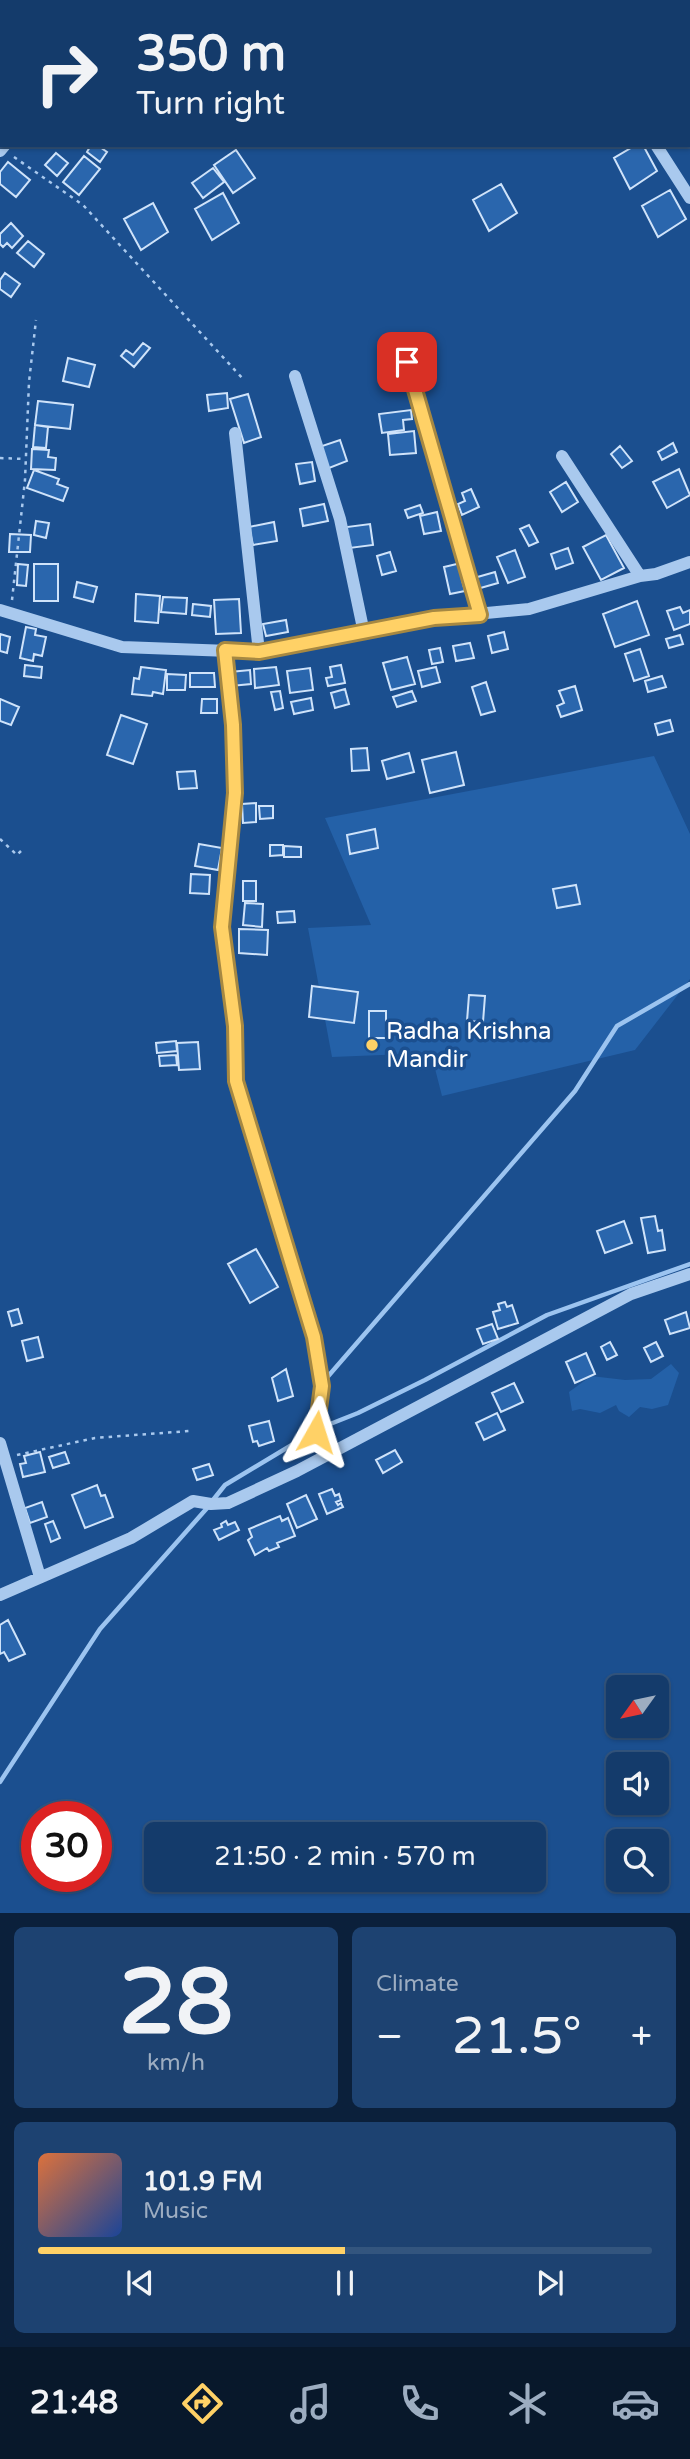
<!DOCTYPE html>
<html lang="en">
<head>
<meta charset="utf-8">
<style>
	body { margin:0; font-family:"Varela Round",sans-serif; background:#1d4271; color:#f1f3f6; height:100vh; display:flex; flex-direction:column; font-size:26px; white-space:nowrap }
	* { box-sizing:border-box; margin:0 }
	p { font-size:23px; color:#9dadc1 }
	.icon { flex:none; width:38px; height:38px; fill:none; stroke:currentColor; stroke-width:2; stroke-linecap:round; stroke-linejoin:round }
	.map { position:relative; height:1913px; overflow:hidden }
	.side { display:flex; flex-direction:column; gap:14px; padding:14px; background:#0b203b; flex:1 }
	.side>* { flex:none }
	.hud { position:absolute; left:0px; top:0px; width:691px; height:147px; box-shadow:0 2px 5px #0004,0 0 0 2px #33557e; background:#143b6b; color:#f1f3f6; overflow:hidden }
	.needle { width:46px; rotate:237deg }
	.tools { position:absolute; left:606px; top:1675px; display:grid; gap:14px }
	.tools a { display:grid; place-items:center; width:63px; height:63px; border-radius:10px; background:#143b6b; box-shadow:0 2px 5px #0004,0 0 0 2px #33557e; font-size:35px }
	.speed { position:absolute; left:21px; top:1801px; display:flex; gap:14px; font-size:35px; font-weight:700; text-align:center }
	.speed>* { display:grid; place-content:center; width:91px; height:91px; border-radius:50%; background:#143b6b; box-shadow:0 2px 5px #0004,0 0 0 2px #33557e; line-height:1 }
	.speed .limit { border:10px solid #d22; background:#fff; color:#111 }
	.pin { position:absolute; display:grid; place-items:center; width:60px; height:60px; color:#fff; margin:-30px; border-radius:14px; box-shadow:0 4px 10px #0006 }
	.me { position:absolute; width:77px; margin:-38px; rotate:6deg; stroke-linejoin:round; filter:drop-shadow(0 0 5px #0008) }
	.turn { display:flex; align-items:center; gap:24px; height:147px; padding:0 21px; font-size:32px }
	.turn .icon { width:91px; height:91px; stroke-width:2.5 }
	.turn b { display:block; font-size:49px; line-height:60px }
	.big { font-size:52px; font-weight:600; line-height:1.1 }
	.side .tile { flex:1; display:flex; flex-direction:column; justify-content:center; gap:10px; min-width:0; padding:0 24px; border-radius:10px; background:#1d4271 }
	.side .dial { align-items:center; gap:0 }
	.dial b { font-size:91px; line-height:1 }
	.song { display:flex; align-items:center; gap:21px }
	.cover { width:84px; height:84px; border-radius:10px; background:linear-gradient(135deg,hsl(20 70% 55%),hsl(220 70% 35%)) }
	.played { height:7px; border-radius:4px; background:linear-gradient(90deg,#ffd166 50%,#33557e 50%) }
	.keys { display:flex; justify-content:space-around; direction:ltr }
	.heat { display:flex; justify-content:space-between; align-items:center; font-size:38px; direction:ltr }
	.side .tiles { flex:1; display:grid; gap:14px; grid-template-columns:1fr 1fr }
	.tile:last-child { grid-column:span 2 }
	.trip { position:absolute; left:144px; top:1822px; width:402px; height:70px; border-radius:10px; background:#143b6b; box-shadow:0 2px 5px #0004,0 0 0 2px #33557e; font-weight:600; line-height:70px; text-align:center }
	.tabs { display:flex; height:112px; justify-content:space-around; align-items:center; background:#08182b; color:#9dadc1 }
	.tabs .icon { width:49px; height:49px }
	.tabs .selected { color:#ffd166 }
	.tabs b { font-size:32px; color:#f1f3f6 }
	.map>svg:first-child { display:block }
	.green { fill:#2461a8 }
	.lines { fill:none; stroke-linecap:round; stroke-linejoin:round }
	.stream { stroke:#9cc4f0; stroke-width:4.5 }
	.building { fill:#2a66ad; stroke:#cfe3fa; stroke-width:2 }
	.path { stroke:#a9c9ee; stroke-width:2.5; stroke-dasharray:3.5 5; stroke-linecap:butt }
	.minor { stroke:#a9c9ee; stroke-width:12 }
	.route-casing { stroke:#a68842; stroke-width:18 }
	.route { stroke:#ffd166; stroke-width:12 }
	.poi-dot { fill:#ffd166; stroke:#1b4f8f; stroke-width:2.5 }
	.labels { text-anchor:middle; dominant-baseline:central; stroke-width:7; stroke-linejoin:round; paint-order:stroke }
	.poi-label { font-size:24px; fill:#fff; stroke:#1b4f8f; text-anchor:start }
</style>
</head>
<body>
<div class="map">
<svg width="690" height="1913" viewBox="0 0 690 1913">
	<rect width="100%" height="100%" fill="#1b4f8f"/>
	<!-- green -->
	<path class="green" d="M654,756L690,834V979L635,1050L442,1096L431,1053L332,1057L308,928L371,925L325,818Z
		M671,1364L679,1373L668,1405L652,1409L640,1407L629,1417L619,1411L616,1405L600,1413L580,1409L572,1411L569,1392L591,1376L625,1380L651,1379Z"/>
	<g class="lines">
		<!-- stream -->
		<path class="stream" d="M324,1381L575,1091L617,1026L690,984
			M320,1428L358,1413L425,1380L547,1315L690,1264
			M213,1500L225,1485L315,1431
			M0,1782L100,1629L208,1507"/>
	</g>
	<!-- building -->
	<path class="building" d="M91,145H97L107,152L100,162L87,152Z
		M636,145H643L657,171L630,189L614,158Z
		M236,150L255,178L233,193L214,165Z
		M56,153L68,163L57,176L45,165Z
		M84,156L100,169L79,195L63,182Z
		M8,162L30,180L16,197L0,184V172Z
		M213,168L224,182L203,198L192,183Z
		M501,184L517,213L489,231L473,200Z
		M670,190L686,219L658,237L642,206Z
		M223,193L239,223L212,240L195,209Z
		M153,203L168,232L141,250L124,219Z
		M11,223L23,236L12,248L7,243L3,247L0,244V234Z
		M28,241L44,254L34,267L17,253Z
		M5,273L20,284L11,297L0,289V280Z
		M143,343L150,348L134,367L121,356L126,350L133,355Z
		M68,358L95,365L89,387L63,381Z
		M227,393L228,408L209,411L207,395Z
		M248,394L261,437L244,443L230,399Z
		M38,401L73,405L70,429L35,425Z
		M411,410L412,419L403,420L404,430L382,433L379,414Z
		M35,425L48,427L46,448L33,447Z
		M414,431L416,453L390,455L388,434Z
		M340,440L347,461L324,470L316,448Z
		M673,443L677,452L662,460L658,452Z
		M620,446L632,461L622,468L611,454Z
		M32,449L49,450L48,457L56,458L55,470L31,469Z
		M312,462L315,481L300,484L296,464Z
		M679,469L690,495L667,508L653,482Z
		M34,470L59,479L57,484L68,488L63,501L27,488Z
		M566,482L578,502L562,512L550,492Z
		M471,489L479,507L462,515L458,504L465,501L462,493Z
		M324,504L328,521L303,526L300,509Z
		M420,505L423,513L408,518L405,510Z
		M437,512L441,531L424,534L420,516Z
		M36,521L49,523L46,538L34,535Z
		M274,522L277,541L253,545L249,527Z
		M370,524L373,545L342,549L339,528Z
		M529,525L538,542L529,546L520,529Z
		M10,534L31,535L30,552H9Z
		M606,535L624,568L601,580L583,547Z
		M568,548L573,563L556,569L551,554Z
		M515,550L525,577L508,583L497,557Z
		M390,552L396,571L382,575L377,556Z
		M461,563L465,579L462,580L465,591L450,594L444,567Z
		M18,564L28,565L26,586L17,585Z
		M34,564H58V601H34Z
		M495,572L498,583L477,589L474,578Z
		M77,582L97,587L93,602L74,597Z
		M136,594L160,596L158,623L135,621Z
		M163,597L187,598L186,614L161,612Z
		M239,599L241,633L216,634L214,600Z
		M637,601L649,635L615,647L603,614Z
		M193,604L211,606L210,617L192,615Z
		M680,607L683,613L690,610V624L674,630L667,611Z
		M286,620L288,632L266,636L263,624Z
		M26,627L36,629L35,635L46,637L42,656L34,654L33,661L20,658Z
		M504,632L508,649L492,653L488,636Z
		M0,634L10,637L7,653L0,651Z
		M680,635L683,644L669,648L666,639Z
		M470,643L474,658L456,661L453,646Z
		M440,648L443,662L432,664L429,650Z
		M640,649L649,676L634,681L625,654Z
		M407,657L415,684L391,690L383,663Z
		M25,665L42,667L41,678L24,676Z
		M341,665L345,683L328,686L326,678L332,677L330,667Z
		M141,667L166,670L163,694L153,692L152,696L132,694L134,678L139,679Z
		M276,667L279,685L255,688L254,669Z
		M436,667L440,682L422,687L418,671Z
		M310,668L313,690L290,693L287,671Z
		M250,670L251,684L231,686L230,672Z
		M190,673H214L215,687H190Z
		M167,674L186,675L185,690H167Z
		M662,676L666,687L648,692L645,681Z
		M486,682L495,711L481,715L472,687Z
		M575,686L582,710L561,717L557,706L564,703L559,691Z
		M345,689L349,704L335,708L331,693Z
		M280,691L283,708L275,710L271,692Z
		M412,691L416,701L397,707L393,697Z
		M311,698L313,710L294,714L291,702Z
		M0,699L19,707L11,725L0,721Z
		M202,699H217V713H201Z
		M121,715L147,724L133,764L107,755Z
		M670,720L673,731L658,735L655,724Z
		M367,748L369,770L352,771L351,749Z
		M456,752L464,785L430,793L422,760Z
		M409,753L414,772L387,779L382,761Z
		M195,771L197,788L179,789L177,772Z
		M256,803V822L243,823L242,804Z
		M259,806H273V818L260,819Z
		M375,829L378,848L350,854L347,835Z
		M199,844L222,848L218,870L195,866Z
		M270,845H283V855L270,856Z
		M284,846L301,847V857H284Z
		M191,874L210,875L209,894L190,893Z
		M243,881H256V901H243Z
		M576,885L580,904L557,908L553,889Z
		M245,903L263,904L262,927L243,925Z
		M294,911L295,922L278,923L277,912Z
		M239,929L268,930L267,955L239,953Z
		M312,986L358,992L354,1023L309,1017Z
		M469,995L485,996L483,1022L467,1021Z
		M369,1011H386V1038H369Z
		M176,1041L177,1051L157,1053L156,1043Z
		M198,1042L200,1069L179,1070L177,1043Z
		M176,1055L177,1065L160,1066L159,1056Z
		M655,1216L658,1231L662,1230L665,1250L648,1253L641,1218Z
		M624,1221L632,1243L605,1253L597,1231Z
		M256,1249L278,1287L250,1303L228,1264Z
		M505,1302L507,1307L512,1305L518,1323L498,1329L493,1312L500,1310L498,1304Z
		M18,1309L22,1323L12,1326L8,1312Z
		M686,1312L690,1328L670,1334L665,1320Z
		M492,1324L498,1339L483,1344L477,1329Z
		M38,1337L43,1357L27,1361L22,1341Z
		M610,1342L617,1355L607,1360L601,1347Z
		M656,1342L663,1356L651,1362L644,1348Z
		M586,1353L595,1374L575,1383L566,1362Z
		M286,1369L293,1396L278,1401L272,1378Z
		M514,1383L523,1402L501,1412L492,1393Z
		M497,1413L505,1430L484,1440L476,1423Z
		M269,1421L274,1441L259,1446L257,1441L253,1442L249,1426Z
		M395,1450L402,1462L383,1473L376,1460Z
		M40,1452L45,1472L23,1477L20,1464L26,1463L24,1456Z
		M65,1452L69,1463L53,1468L49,1457Z
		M209,1464L213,1475L197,1480L193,1469Z
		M97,1485L101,1496L105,1495L113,1517L85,1528L72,1495Z
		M332,1489L335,1496L339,1494L341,1500L336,1502L338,1505L341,1503L343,1507L327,1514L319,1494Z
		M306,1495L317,1519L297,1528L287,1504Z
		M42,1502L47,1517L30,1523L25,1508Z
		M280,1516L282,1521L288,1518L295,1536L277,1543L279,1547L269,1551L267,1548L255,1555L248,1540L252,1537L249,1529Z
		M53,1521L60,1538L51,1542L45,1524Z
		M226,1521L228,1525L235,1522L239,1530L219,1540L214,1530L222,1527L221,1524Z
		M8,1620L25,1654L9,1661L4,1652L0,1654V1625Z"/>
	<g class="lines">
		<!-- path -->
		<path class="path" d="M14,157L83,205L244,380
			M0,458L25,459
			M12,600L25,480L29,382L36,320
			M0,839L17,855L23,849
			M17,1455L95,1438L189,1431"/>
		<!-- minor -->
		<path class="minor" d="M47,0L48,2
			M140,0L141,2
			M299,0L300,2
			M565,0L566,2
			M656,145L690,198
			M0,151L5,145
			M406,359L416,390L425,430L480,615
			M295,376L340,519L364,633
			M235,433L259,652
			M562,456L640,576
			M0,610L122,647L259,652L434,618L529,609L640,576L656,574L690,562
			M225,650L233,725L235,793L222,927L235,1026L236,1081L314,1337L322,1386L316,1432L333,1454
			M0,1443L40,1577
			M0,1595L131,1538L193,1501L211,1504L228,1503L297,1471L631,1294L690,1274"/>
	</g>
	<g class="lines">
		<!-- route casing -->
		<g class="route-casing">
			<path id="route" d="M316,1432L322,1386L314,1337L236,1081L235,1026L222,927L235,793L233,725L225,650L259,652L434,618L480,615L407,362"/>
		</g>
		<!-- route -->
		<use href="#route" class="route"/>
	</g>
	<!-- markers -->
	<circle class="poi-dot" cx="372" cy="1045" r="7"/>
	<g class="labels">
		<!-- poi labels -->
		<g class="poi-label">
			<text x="386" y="1031">Radha Krishna<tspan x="386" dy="28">Mandir</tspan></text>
		</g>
	</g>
</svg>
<div class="tools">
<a><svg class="needle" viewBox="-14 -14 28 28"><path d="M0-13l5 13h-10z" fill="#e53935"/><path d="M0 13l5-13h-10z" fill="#9dadc1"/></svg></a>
<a><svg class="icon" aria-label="sound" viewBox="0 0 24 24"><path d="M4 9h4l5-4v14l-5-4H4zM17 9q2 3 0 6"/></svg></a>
<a><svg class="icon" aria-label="search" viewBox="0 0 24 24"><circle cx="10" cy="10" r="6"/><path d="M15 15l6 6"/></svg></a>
</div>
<div class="speed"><div class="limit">30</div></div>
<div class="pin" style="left:407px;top:362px;background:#d93025"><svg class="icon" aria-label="arrive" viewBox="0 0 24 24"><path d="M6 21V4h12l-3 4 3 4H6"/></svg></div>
<svg class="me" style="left:316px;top:1432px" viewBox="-20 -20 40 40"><path d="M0-17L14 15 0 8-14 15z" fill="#ffd166" stroke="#fff" stroke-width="4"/></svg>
<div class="trip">21:50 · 2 min · 570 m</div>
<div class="hud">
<div class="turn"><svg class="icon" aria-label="right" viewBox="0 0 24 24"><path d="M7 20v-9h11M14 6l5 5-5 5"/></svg><div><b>350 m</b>Turn right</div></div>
</div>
</div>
<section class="side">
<div class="tiles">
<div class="tile dial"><b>28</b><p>km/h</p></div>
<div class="tile"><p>Climate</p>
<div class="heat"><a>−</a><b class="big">21.5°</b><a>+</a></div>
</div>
<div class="tile">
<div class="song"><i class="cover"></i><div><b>101.9 FM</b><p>Music</p></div></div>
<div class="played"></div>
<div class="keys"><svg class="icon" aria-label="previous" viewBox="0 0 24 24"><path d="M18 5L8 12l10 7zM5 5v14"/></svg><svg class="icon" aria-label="pause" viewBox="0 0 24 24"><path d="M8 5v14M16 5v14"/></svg><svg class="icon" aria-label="next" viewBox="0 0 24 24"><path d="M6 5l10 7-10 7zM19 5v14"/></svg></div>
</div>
</div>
</section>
<nav class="tabs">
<b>21:48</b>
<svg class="icon selected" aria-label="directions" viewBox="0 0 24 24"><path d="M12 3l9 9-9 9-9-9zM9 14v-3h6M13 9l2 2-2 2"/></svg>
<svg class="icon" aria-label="music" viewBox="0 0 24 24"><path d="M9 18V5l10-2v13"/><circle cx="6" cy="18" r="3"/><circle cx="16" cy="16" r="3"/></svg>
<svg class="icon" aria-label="phone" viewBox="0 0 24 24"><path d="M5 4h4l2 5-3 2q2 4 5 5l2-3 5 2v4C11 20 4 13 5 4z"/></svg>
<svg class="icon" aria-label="climate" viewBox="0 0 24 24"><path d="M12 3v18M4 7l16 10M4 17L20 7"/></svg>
<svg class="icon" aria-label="car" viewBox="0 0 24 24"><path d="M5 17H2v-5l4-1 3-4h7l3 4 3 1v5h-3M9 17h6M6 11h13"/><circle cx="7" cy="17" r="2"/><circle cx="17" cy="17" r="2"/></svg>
</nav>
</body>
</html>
